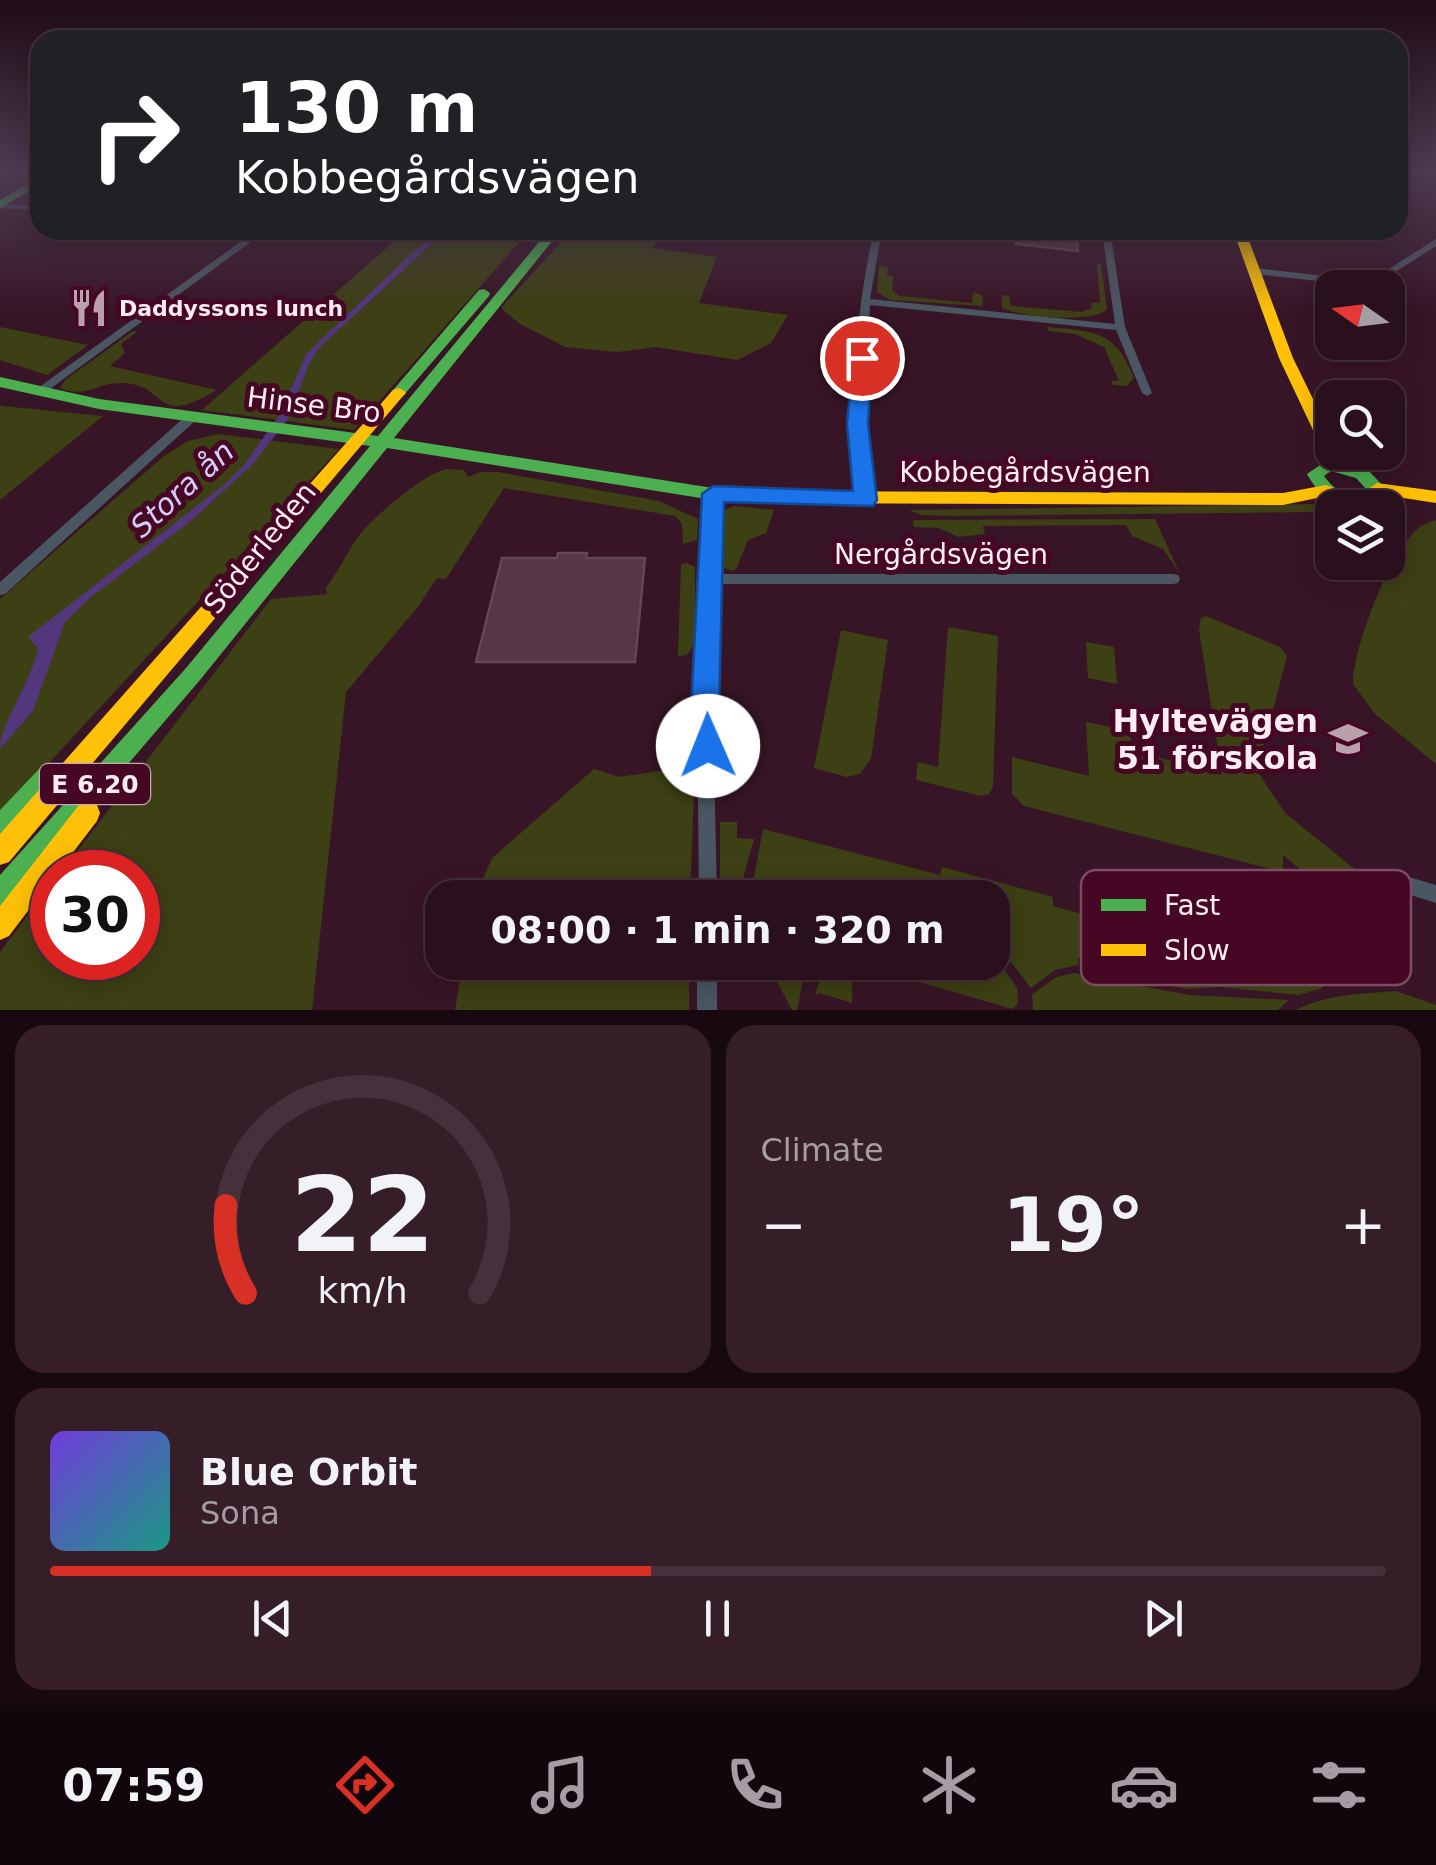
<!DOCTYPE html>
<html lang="en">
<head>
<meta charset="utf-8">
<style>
	body { margin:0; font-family:"DejaVu Sans",sans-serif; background:#361e29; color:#f1f3f6; height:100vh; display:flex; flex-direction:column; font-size:38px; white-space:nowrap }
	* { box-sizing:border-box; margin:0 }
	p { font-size:32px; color:#a59da3 }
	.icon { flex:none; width:55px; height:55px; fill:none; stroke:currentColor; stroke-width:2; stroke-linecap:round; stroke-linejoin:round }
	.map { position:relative; height:1010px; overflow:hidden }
	.drawer { display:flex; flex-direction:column; gap:15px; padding:15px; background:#17090f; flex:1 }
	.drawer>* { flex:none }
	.guide { position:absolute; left:30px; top:30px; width:1378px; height:210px; border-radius:30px; box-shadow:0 5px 25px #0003,0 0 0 2px #46303b; background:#202124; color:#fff; overflow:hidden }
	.needle { width:65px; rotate:284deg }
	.fabs { position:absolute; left:1315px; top:270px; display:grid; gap:20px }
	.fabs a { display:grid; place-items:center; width:90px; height:90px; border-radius:20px; background:#2a101c; box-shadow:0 5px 25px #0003,0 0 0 2px #46303b; font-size:50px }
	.speed { position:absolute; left:30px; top:850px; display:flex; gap:20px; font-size:50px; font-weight:700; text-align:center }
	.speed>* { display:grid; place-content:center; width:130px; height:130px; border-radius:50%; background:#2a101c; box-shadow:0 5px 25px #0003,0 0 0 2px #46303b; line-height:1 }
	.speed .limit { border:15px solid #d22; background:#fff; color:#111 }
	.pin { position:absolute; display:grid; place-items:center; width:85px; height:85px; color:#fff; margin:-42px; border:5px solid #fff; border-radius:50%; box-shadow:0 2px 10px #0007 }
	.me { position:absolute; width:110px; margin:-55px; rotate:359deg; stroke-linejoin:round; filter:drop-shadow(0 0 8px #0008) }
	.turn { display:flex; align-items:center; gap:35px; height:210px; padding:0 40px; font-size:45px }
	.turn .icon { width:130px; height:130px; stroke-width:2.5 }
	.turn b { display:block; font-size:70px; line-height:85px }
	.big { font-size:75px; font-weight:700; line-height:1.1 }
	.drawer .widget { flex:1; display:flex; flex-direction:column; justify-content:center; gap:15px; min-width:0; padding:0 35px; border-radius:30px; background:#361e29 }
	.drawer .dial { align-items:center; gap:0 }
	.dial svg { height:260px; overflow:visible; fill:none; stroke:#46303b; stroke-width:7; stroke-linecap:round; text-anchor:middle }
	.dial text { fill:#f1f3f6; stroke:none }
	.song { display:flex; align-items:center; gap:30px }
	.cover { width:120px; height:120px; border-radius:15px; background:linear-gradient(135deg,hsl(260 70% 55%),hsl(170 70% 35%)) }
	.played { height:10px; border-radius:5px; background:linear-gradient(90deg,#d93025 45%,#46303b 45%) }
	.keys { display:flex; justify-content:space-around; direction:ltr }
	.heat { display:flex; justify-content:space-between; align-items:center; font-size:55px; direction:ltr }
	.drawer .tiles { flex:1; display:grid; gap:15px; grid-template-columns:1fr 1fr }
	.widget:last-child { grid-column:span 2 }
	.trip { position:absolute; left:425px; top:880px; width:585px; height:100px; border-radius:30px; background:#2a101c; box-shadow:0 5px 25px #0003,0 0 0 2px #46303b; font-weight:700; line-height:100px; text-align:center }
	.tabs { display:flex; height:160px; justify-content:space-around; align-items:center; background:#11060b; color:#a59da3 }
	.tabs .icon { width:70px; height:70px }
	.tabs .current { color:#d93025 }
	.tabs b { font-size:45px; color:#f1f3f6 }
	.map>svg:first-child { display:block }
	.green { fill:#3d3f14 }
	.water { fill:#53377d }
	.building { fill:#563745; stroke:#644753; stroke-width:2.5 }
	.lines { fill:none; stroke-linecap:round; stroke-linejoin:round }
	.street { fill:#4a5662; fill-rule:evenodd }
	.fast { fill:#4caf50; fill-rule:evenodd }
	.slow { fill:#ffc107; fill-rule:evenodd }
	.route { fill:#1a73e8; stroke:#114b97; stroke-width:2.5 }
	.labels { text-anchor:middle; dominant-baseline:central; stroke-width:10; stroke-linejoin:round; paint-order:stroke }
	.far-poi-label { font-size:22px; font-weight:bold; fill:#fdecf1; stroke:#460725; text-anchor:start }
	.shield { fill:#460725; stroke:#c6a7b4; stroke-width:2.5 }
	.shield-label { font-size:25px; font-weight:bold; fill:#fdecf1 }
	.street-label { font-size:28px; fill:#fdecf1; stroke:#460725 }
	.water-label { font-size:30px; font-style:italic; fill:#d7cbf7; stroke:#460725 }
	.near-poi-label { font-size:32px; font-weight:bold; fill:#fdecf1; stroke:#460725; text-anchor:end }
	.key { fill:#460725; stroke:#7d4c62; stroke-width:2.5 }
	.key-label { font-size:28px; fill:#fdecf1 }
</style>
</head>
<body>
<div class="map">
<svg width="1436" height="1010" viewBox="0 0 1436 1010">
	<rect width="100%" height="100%" fill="#381526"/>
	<!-- green -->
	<path class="green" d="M407,230H530L354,430L202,410Z
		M572,230H663L653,248L717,257L699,303L788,315L771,343L737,360L656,347L618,352L565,347L520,324L501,308Z
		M1097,263L1101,265L1107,309C1093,324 1020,317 1002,308V295L1009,296L1011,306L1082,312L1092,308L1091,303L1100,302Z
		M879,266L888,267L887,275L893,276L892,291L900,296L972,303L973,292L982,295L983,306L890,300L877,292Z
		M0,327L88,345L47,375L0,360Z
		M1047,327C1093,331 1116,330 1134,378L1127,386L1113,385L1111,381H1119L1104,347L1075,334L1049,331Z
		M133,331L137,332L121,344L125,353L110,366L217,390C151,429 169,384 122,383C98,382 85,399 60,388L65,380Z
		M0,405L2,406L103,416L0,500Z
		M218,434L339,449L0,816V599L164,456L188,441Z
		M447,469L464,470L468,477L480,472H498L659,501L698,519L697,540L683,544L682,524L675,516L504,488L446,579L437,578L417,608L346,692L312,1010H0V952L52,883V958H138V872H61L271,599L327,594L326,588C337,573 345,557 355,541C367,522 425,472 447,469Z
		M1318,504L1321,512L956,516L921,515L909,510Z
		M735,506L774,510L766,533L748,540L736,569L731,571L723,567C717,550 720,526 726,509Z
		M1155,519L1180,574L1163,549L1132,536L1126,525L983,526L985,534L958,537L939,528L914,527L913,520Z
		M1436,520V764L1374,713L1353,684C1353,648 1388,557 1415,531C1420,525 1428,523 1436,520Z
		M687,563L695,567V643L688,654L678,657L681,564Z
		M1206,616L1280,647L1287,656L1264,744L1256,758L1257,771L1285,813L1377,887L1371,928L1364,941L1331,913L1330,905H1336L1333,882L1301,870L1283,855V872L1024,806L1012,794V757L1089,776L1086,722L1130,731L1132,750L1222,775L1199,630L1201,618Z
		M948,627L998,636L993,786L989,794L981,796L916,780L918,762L938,767Z
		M841,630L888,640L871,759L860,774L847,777L814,768Z
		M1086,642L1114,647L1117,684L1088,678Z
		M695,766L690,897H475L492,858L594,769L619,777Z
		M720,822H737V838L754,839L738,897H720Z
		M763,829L940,875L942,867L1053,897V906L1188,943L1189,936L1324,971L1312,919L1275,909L1271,893L1287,896L1288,891C1316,911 1329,944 1328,978L1322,988L1299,995L1220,987L1186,989L1095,968L1094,961L1078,958V965L1055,970L1031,988L993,939L992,898L944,893V898L750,897Z
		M463,963H689V1010H455Z
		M767,963L800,965L804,977L797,1010H792Z
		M913,963H947L995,976L996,967L1004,969L1017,988L1018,1004L1012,1009L913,980Z
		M835,970L852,975V1003L820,993L815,995L822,974Z
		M1074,973L1189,995L1289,1000L1278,1010H1033L1032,994L1057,977Z
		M1396,991L1436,1005V1010H1296C1327,994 1362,994 1396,991Z"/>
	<!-- water -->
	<path class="water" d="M443,230H454L440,236L319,348L308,366L289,418L251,466L192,520L91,597L65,622L33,711L0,749C0,723 32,681 38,648L28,637L225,484L244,465L280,414L307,353L415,250Z"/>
	<!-- building -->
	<path class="building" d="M1034,230H1076L1078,251L1016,244V234L1034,236Z
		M558,553H587L586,558H645L635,662H476L502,558H557Z"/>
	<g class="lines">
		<!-- street -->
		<path class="street" d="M1427,170H1434L1436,172V179Z
			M0,204L40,206V210L0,208Z
			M188,230H208L249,236L258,230H267L43,394H35L34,392L35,390L243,240L192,232Z
			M874,230H882L870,299L1115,324L1102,230H1110L1125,327L1152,393L1147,396L1142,393L1116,330L870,305L864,400L871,500L865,504L861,503C855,486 856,467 855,449C851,375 858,302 874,230Z
			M1436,239V246L1372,287L1255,274L1251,271L1255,268L1370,281Z
			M192,413L196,414L198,417L196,420L5,594L0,595V582L188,414Z
			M713,490L719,494L717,574H1173L1178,575L1180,579L1178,583L1173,584H717L713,710L717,898H699L697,710L703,582L701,579L703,575L707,494Z
			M1385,870L1436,885V903L1379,885L1376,879L1379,873Z
			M697,962H717V1010H697Z"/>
		<!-- fast -->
		<path class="fast" d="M40,177V185L0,208V200Z
			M549,230H561L394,438L713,488L757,491L763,493L766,497L763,501L713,500L387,448L200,680L9,903L0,907V875L186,668L370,446L99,409L0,387V377L99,399L378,436Z
			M484,289L490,293L489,296L403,396H393L390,393L393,390L479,290Z
			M1329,459L1368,470L1386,489L1382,502C1349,514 1324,505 1307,474ZM1331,471L1356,478L1368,491V494C1348,498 1336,492 1324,476Z
			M49,764L57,767L61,775L57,783L9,837L0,840V810L41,767Z"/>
		<!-- slow -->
		<path class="slow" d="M1233,230H1245L1293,358L1332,438V452H1340L1346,466L1344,470H1332L1330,466L1279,358Z
			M398,388L403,390L406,393L403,396L9,862L0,865V834L393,390Z
			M1377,483L1436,491V503L1371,493L1368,489Z
			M1326,485L1332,487L1335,491L1332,495L1283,505L757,503L748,497L757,491L1283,493Z
			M88,801L97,805L100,813L97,821L58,872H52V879L9,936L0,940V906L79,805Z"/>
	</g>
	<!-- sky -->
	<linearGradient id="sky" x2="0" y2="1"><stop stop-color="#1f0c15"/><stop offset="0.55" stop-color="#4d3b52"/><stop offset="1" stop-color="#4d3b52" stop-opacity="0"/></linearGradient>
	<rect width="1436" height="311" fill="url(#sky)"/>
	<!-- route -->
	<path class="route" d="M862,353L872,358L868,424L877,500L873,506L724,502L719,710L723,746L719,756L708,760L698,756L691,710L702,494L713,486L853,491L847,424L853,358Z"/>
	<!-- icons -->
	<defs>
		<g id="restaurant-bare" transform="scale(3)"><path d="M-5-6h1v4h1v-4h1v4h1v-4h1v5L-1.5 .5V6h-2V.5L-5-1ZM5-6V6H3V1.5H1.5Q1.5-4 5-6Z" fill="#b8a1aa" stroke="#460725" stroke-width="2.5" paint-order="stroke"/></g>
		<g id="school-bare" transform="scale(3)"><path d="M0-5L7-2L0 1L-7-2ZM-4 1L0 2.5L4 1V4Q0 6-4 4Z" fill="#b8a1aa" stroke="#460725" stroke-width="2.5" paint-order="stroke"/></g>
	</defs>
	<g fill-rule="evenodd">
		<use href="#restaurant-bare" x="89" y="308"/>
		<use href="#school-bare" x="1348" y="739"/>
	</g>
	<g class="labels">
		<!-- far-poi labels -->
		<g class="far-poi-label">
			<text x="119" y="308">Daddyssons lunch</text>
		</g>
		<!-- shield labels -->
		<rect class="shield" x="40" y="764" width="110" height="40" rx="8"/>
		<g class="shield-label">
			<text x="95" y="784">E 6.20</text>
		</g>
		<!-- street labels -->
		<g class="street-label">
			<text transform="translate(314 405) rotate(7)">Hinse Bro</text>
			<text x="1025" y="472">Kobbegårdsvägen</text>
			<text transform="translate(260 548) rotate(-51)">Söderleden</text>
			<text x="941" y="554">Nergårdsvägen</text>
		</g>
		<!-- water labels -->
		<g class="water-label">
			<text transform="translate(182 489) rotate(-42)">Stora ån</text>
		</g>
		<!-- near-poi labels -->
		<g class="near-poi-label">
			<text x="1318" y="721">Hyltevägen<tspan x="1318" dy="37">51 förskola</tspan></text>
		</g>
	</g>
	<!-- legend -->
	<rect x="1081" y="870" width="330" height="115" rx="15" class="key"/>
	<rect x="1101" y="899" width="45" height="12" fill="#4caf50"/>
	<rect x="1101" y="944" width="45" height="12" fill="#ffc107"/>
	<g class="key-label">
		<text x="1164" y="915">Fast</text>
		<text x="1164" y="960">Slow</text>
	</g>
</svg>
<div class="fabs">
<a><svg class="needle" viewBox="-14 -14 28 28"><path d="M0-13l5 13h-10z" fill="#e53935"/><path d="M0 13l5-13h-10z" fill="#a59da3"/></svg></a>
<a><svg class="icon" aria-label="search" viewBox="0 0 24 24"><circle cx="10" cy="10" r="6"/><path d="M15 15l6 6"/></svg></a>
<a><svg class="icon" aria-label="layers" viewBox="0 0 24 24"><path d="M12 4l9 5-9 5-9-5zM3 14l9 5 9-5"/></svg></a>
</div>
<div class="speed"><div class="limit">30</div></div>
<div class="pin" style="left:862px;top:358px;background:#d93025"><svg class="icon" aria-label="arrive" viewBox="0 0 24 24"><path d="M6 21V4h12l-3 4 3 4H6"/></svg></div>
<svg class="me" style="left:708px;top:746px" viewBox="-20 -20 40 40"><circle r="19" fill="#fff"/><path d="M0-13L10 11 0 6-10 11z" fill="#1a73e8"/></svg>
<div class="trip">08:00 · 1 min · 320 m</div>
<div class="guide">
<div class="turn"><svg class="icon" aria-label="right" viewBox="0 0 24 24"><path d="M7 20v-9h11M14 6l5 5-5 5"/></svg><div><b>130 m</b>Kobbegårdsvägen</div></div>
</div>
</div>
<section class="drawer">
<div class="tiles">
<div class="widget dial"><svg viewBox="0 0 100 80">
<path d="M14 69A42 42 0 1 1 86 69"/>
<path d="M14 69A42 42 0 0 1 8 42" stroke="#d93025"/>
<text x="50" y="56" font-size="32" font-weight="700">22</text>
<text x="50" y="72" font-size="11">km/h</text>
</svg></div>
<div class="widget"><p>Climate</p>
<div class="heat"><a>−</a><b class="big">19°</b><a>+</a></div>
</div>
<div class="widget">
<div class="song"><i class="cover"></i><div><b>Blue Orbit</b><p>Sona</p></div></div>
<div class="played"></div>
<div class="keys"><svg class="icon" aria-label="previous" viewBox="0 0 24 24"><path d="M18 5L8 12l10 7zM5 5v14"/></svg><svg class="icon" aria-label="pause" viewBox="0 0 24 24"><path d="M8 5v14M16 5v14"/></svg><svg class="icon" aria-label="next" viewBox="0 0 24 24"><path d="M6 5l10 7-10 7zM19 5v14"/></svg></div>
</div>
</div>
</section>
<nav class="tabs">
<b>07:59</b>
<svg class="icon current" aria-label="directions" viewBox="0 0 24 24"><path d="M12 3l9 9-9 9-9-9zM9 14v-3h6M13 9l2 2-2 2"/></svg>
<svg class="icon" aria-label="music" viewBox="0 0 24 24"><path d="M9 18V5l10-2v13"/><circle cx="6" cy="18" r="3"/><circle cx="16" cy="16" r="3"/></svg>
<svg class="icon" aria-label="phone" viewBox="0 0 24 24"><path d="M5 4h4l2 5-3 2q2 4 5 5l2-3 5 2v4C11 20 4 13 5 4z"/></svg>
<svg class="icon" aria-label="climate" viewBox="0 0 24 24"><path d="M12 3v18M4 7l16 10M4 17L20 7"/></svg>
<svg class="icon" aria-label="car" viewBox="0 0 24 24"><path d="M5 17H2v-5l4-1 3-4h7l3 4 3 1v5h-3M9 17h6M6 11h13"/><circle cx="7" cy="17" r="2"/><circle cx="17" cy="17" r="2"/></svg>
<svg class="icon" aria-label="filters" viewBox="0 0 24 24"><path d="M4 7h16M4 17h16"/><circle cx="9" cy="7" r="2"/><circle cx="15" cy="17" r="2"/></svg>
</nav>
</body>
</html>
